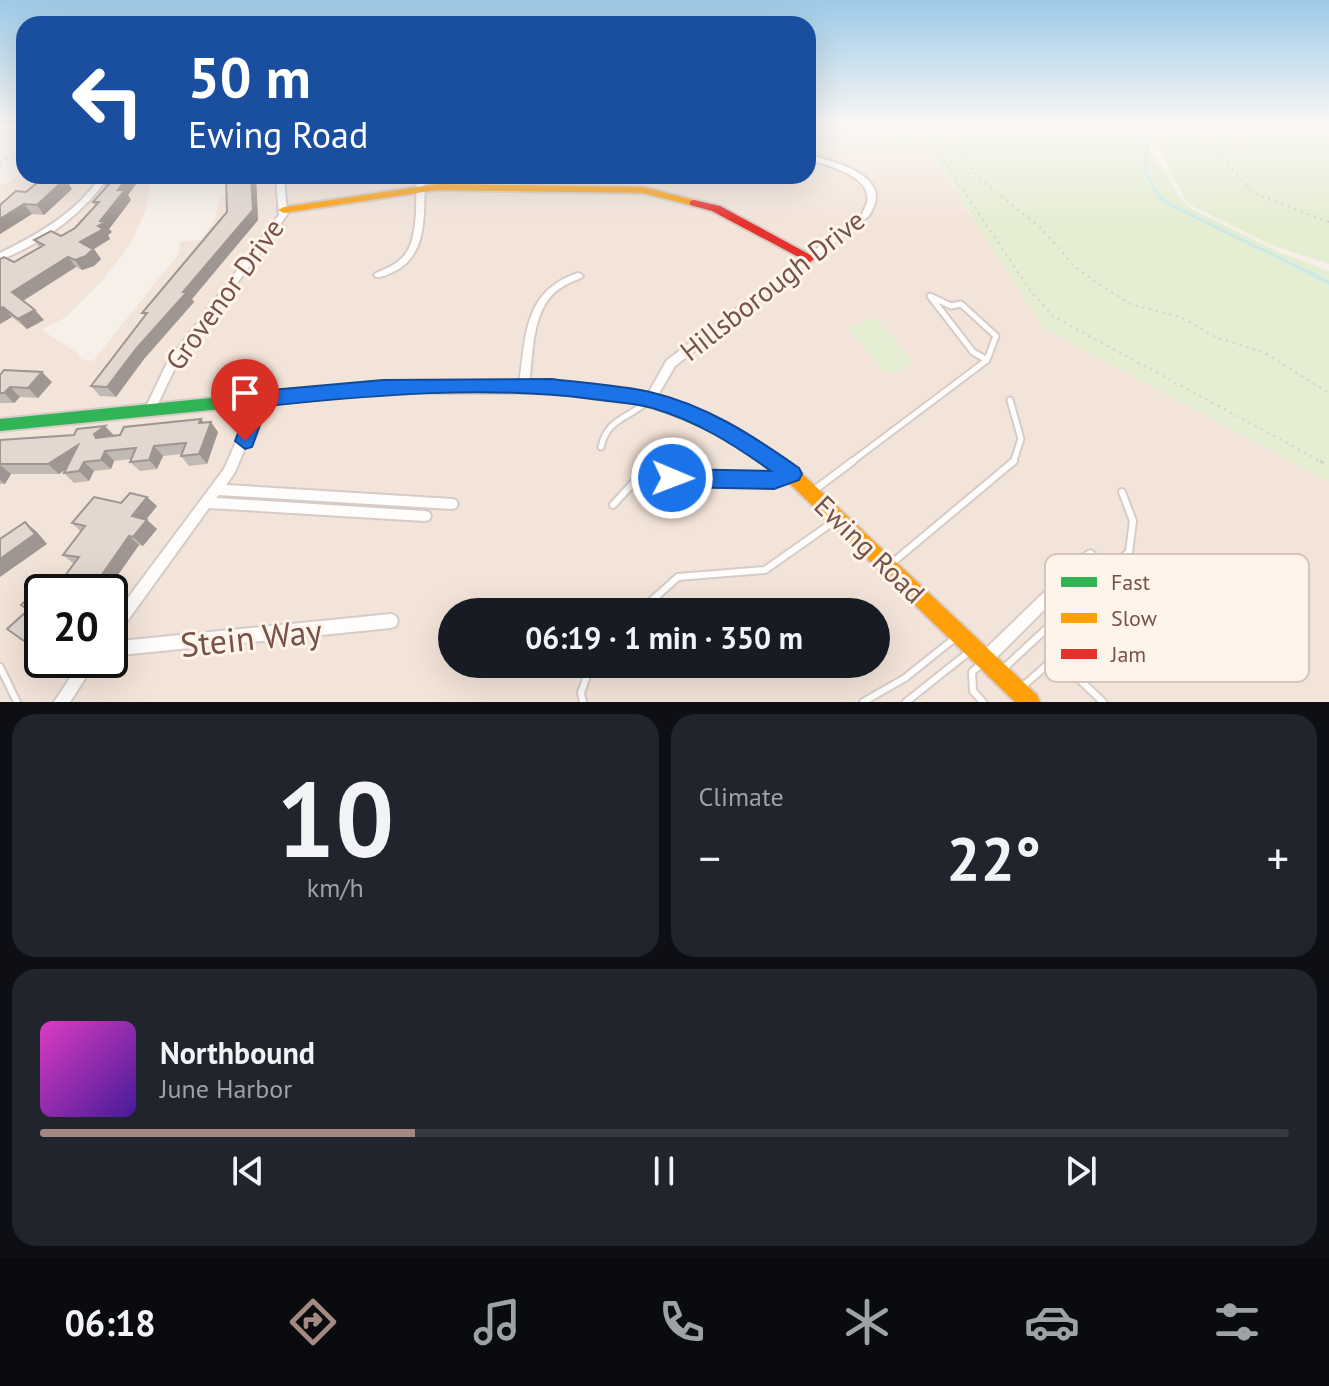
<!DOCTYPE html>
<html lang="en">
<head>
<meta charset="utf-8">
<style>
	body { margin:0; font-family:"PT Sans",sans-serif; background:#20242c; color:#f1f3f6; height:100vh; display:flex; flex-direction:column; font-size:30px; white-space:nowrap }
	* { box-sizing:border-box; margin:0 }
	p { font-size:26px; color:#9ea1a6 }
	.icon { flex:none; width:44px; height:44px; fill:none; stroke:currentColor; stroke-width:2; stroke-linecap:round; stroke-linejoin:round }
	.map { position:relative; height:702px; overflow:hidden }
	.side { display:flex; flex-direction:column; gap:12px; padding:12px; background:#0d0f14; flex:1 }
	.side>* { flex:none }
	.hud { position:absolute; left:16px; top:16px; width:800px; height:168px; border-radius:24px; box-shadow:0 8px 32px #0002; background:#1a4fa0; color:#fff; overflow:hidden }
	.speed { position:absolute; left:24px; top:574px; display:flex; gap:16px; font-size:40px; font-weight:700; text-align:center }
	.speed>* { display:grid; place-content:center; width:104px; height:104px; border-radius:50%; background:#171b24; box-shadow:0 8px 32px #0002; line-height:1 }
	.speed .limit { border:4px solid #111; border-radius:12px; background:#fff; color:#111 }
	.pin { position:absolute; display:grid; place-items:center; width:68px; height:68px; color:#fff; margin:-82px -34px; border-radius:50% 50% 50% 0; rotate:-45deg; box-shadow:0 0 8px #0007 }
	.pin .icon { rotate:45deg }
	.me { position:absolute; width:88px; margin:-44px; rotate:91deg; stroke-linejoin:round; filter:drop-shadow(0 0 6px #0008) }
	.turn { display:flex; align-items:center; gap:28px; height:168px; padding:0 40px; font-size:36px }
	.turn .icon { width:104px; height:104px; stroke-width:2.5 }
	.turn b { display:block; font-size:56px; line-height:68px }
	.big { font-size:60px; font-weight:600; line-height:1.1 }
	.side .card { flex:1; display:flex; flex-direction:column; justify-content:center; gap:12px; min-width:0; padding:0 28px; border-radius:24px; background:#20242c }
	.side .dial { align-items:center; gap:0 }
	.dial b { font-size:104px; line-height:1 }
	.song { display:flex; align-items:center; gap:24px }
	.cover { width:96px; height:96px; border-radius:12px; background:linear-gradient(135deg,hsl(310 70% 55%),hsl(260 70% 35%)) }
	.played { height:8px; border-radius:4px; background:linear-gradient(90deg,#a38980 30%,#363941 30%) }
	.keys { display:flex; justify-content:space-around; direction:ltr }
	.heat { display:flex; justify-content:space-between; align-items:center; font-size:44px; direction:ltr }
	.side .tiles { flex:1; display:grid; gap:12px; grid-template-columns:1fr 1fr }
	.card:last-child { grid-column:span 2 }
	.trip { position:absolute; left:438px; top:598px; width:452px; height:80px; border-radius:40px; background:#171b24; box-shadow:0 8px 32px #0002; font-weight:600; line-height:80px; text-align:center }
	.tab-bar { display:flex; height:128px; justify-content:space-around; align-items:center; background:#090b0e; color:#9ea1a6 }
	.tab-bar .icon { width:56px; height:56px }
	.tab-bar .current { color:#a38980 }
	.tab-bar b { font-size:36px; color:#f1f3f6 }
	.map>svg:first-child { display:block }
	.residential { fill:#f3e4d9; fill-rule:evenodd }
	.green { fill:#e5edd3 }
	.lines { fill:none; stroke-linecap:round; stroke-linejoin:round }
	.stream-far1 { stroke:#caeae8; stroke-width:3 }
	.stream { stroke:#caeae8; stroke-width:4 }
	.lane-far1-casing { stroke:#d6cbc6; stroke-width:9 }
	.lane-casing { stroke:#d6cbc6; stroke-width:10 }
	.street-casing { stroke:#d6cbc6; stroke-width:4 }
	.fast-casing { stroke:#d6cbc6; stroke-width:4 }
	.slow-casing { stroke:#d6cbc6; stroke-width:4 }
	.jam-casing { stroke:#d6cbc6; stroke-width:4 }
	.path-far1 { stroke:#d9cfcc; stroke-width:2; stroke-dasharray:2 5; stroke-linecap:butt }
	.path { stroke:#d9cfcc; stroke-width:3; stroke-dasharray:3 8; stroke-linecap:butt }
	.lane-far1 { stroke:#fefdfc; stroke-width:5 }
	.lane { stroke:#fefdfc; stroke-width:6 }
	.street { fill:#fefdfc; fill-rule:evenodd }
	.fast { fill:#30b455; fill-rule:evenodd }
	.slow { fill:#ff9f0a; fill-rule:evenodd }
	.jam { fill:#e5322d; fill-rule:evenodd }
	.wall { fill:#c3b9b3 }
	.shaded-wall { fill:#9f9692 }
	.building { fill:#e3d7d0; stroke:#9f9692; stroke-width:2 }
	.route { fill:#1a73e8; stroke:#114b97; stroke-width:2 }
	.labels { text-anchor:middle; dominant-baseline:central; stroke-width:6; stroke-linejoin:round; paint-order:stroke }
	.street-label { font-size:28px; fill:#765248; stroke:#fff4ea }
	.near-street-label { font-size:34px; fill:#765248; stroke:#fff4ea }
	.key { fill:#fff4ea; stroke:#d6c3b9; stroke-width:2 }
	.key-label { font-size:22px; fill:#765248 }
</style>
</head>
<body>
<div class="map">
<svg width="1329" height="702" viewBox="0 0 1329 702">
	<rect width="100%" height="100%" fill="#f7f0e9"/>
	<!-- residential -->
	<path class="residential" d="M808,125H834L931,155L1043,328L1329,482V702H0V186L24,173V176H150L147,208L131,242L103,280L66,317L42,330L77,353L81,359L93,361L179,253L180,242L201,240L215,220L219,198L228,196L227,176H808ZM42,592H110V660H42ZM452,612H876V664H452Z"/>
	<!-- green -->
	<path class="green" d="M834,125H1329V264L1271,245L1187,203L1148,128L1143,139L1180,197L1193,210L1279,252L1329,271V482L1043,328L932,155Z
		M876,318L911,359L910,366L890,373L881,369L848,327Z"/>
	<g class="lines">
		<!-- stream-far1 -->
		<path class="stream-far1" d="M1158,125C1139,157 1140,175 1165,202L1312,274"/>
		<!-- stream -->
		<path class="stream" d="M1308,272L1329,283"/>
		<!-- lane-far1 casing -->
		<g class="lane-far1-casing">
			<path id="lane-far1" d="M930,296L951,306L961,304L996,336L987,360L973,352Z
				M1010,400L1021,439L1013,463
				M601,447C607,418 630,418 649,400
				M850,463L987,360"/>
		</g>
		<!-- lane casing -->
		<g class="lane-casing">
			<path id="lane" d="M813,491L853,461
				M613,505L635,481L774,480L786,476
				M892,563L1014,461
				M639,612L678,577L765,570L836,520
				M982,663L972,672L973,691L983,702
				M0,667L17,702
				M1003,669L1129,552L1133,521L1122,492
				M1022,687L1056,657L1103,702
				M583,702L581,693L591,664
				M863,702L905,678L955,638
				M906,702L969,652"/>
		</g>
		<!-- street casing -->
		<g class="street-casing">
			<path id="street" d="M808,155C828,160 868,169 875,191C878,200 873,208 869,216L675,366L654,402H646L645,399L667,360L862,215C862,214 867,203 867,203C873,176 827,165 808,159Z
				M101,176H109C83,214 43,243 0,260V253C39,234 76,213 101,176Z
				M276,176H284L287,215L175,368L154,412H146L145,409L167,363L279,215Z
				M417,176H425C423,210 430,255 393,272C387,275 383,277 376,277L374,275L376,273C385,269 396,265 403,257C420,239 415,199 417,176Z
				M578,273L581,274L583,276L581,278C571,282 561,286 553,294C531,316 533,357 529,386L528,389H520L519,386C526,337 523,291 578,273Z
				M260,395L264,396L265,399L235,472L226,485L452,499L456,500L458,504L456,508L452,509L219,495L216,498L425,511L429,512L431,516L429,520L425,521L209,508L115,638L110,640V622L224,469L255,399L256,396Z
				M1090,550L1094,552L1096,556L1094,560L990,664L985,666L980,664L978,659L980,654L1086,552Z
				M391,614L396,616L398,621L396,626L391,628L110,656V642Z
				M82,660H97L70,702H54Z"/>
		</g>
		<!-- fast casing -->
		<g class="fast-casing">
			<path id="fast" d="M383,381H552L650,393L738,429L769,449L771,454L769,459L763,461L757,459L728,437L648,405L552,393H383L0,431V419Z"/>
		</g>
		<!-- slow casing -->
		<g class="slow-casing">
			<path id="slow" d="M437,184L643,187L698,201L700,203L694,206L643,193L437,190L284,213L278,210L284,207Z
				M763,447L797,469L1037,695L1040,702H1015L785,479L757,459L755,454L757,449Z"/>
		</g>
		<!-- jam casing -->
		<g class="jam-casing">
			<path id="jam" d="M694,200L720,206L816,258L810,262L806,261L712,211L690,205V201Z"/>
		</g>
		<!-- path-far1 -->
		<path class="path-far1" d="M870,125L916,137L941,157L1032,293L1054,317L1324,463
			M1196,125L1253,193L1329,222
			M917,137L933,127L945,129L977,176L1041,228L1073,265L1093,280L1130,304L1181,317L1215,337L1265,353L1329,393
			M1236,148L1247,149L1241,125
			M0,163L24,149"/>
		<!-- path -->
		<path class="path" d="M1320,461L1329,466"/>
		<!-- lane-far1 -->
		<use href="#lane-far1" class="lane-far1"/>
		<!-- lane -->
		<use href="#lane" class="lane"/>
		<!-- street -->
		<use href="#street" class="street"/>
		<!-- fast -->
		<use href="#fast" class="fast"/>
		<!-- slow -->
		<use href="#slow" class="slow"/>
		<!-- jam -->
		<use href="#jam" class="jam"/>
	</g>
	<!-- wall -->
	<path class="wall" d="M34,176H70L66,180L72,189L44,215L32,214L0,234L26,192L38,182Z
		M109,176H142L128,195L131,200L109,229L112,232L108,235L110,239L94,249L101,259L94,266L82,270L76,267L23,301L44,320L27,329L12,317L0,324L14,262L40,248L34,240L61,236L75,228L95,206L93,202L106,188L103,183Z
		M226,176H256L258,220L192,299L194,302L144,359L116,397L100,396L91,386L145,316L142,313L227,212Z
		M0,375L52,382L38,398L20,397L14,403H0Z
		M204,423L218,432L207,464L189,466L181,456L182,454L163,456L157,469L140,471L130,462L131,459L114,461L111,469L94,471L89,481L74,483L64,473L66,469L59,474H11L5,484H0V440L74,435L105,426L114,435Z
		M121,503L157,506L146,519L157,529L143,546L139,545L106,592H88L73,590L61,581L74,564L63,555L81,532L72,523Z"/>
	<!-- shaded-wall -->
	<path class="shaded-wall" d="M54,176H70L66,180L72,189L44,215L37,205L60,184Z
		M128,176H142L128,195L131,200L109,229L112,232L108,235L110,239L94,249L101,259L94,266L82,270L75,260L80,242L98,226L100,221L118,190Z
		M251,176H256L258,220L192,299L194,302L144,359L116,397L107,387L136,349Z
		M24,204L32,214L0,234V219Z
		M68,257L76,267L21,302L12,292Z
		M3,307L12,317L0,324V308Z
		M35,310L44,320L27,329L18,319Z
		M42,372L52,382L38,398L28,388Z
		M10,387L20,397L14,403L4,393Z
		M201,419L209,429L211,422L218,432L207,464L199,454V423Z
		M105,426L114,436L106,447L94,434Z
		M78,445L87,454L59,474L48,464Z
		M154,446L163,456L157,469L149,460Z
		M105,451L114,461L111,469L101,460Z
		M84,462L94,471L89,481L79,471Z
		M0,465L11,474L5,484L0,480Z
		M147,497L157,506L142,525L132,516Z
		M147,520L157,529L143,546L133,537Z
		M25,522L37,532L47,544L0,577V559Z
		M129,536L139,545L106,592H102L94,586Z
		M42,640V653L34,648Z"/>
	<!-- building -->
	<path class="building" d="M109,176H128L118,190H125L100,221L105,222L98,226L103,229L80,242L93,249L86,256L75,260L68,257L12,292L35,310L18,319L3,307L0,308V259L4,257L14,262L44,245L34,240L51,231L61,236L75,228L99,202H93L110,183H103Z
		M226,176H251L253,210L183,292H187L136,349L107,387L91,386L147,313H142L227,212Z
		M43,178L65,179L37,205L24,204L0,219V205L16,191L26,192Z
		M4,370L42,372L28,388L10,387L4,393H0V375Z
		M201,419L199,423L211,422L199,454L181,456L186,443L154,446L149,460L130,462L136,448L105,451L101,460L84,462L79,471L64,473L78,445L48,464H0V440L74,435L77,429L105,426L94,434L96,438L120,435L124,427Z
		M130,493L147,497L132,516L147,520L133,537L129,536L94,586L61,581L79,557L63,555L85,526L72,523L94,497L121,503Z
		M25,522L35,534L0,559V539Z
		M45,583L58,592H42V640L34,648L7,629L28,610L21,605Z"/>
	<!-- sky -->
	<linearGradient id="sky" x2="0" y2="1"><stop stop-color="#9ccae8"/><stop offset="0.56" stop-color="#fbf8f5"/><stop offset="1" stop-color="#fbf8f5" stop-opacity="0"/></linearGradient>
	<rect width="1329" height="223" fill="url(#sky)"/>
	<!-- route -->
	<path class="route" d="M552,379C584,383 619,385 650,392C706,405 752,435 799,468L802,474L799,480L774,489L672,487L665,484L662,478L665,471L672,469L771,471C733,444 697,421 652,408C633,402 611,402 592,399C485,385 375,395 267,406L252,447L245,449L235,441L251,399L260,391L383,380Z"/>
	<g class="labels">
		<!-- street labels -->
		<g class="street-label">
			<text transform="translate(772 285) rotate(-38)">Hillsborough Drive</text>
			<text transform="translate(224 294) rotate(-54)">Grovenor Drive</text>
			<text transform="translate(870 549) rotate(44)">Ewing Road</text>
		</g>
		<!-- near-street labels -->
		<g class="near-street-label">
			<text transform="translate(251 637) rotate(-6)">Stein Way</text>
		</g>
	</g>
	<!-- legend -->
	<rect x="1045" y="554" width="264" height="128" rx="12" class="key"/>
	<rect x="1061" y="577" width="36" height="10" fill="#30b455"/>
	<rect x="1061" y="613" width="36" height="10" fill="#ff9f0a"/>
	<rect x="1061" y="649" width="36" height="10" fill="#e5322d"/>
	<g class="key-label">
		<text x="1111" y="590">Fast</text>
		<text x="1111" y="626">Slow</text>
		<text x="1111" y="662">Jam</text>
	</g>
</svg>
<div class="speed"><div class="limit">20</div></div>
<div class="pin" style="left:245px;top:441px;background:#d93025"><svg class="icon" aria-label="arrive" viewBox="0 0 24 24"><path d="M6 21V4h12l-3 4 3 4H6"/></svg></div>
<svg class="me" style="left:672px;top:478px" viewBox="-20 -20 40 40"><circle r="17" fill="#1a73e8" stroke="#fff" stroke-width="3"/><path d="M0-11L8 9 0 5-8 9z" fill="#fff"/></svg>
<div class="trip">06:19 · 1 min · 350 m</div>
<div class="hud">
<div class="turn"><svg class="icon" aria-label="left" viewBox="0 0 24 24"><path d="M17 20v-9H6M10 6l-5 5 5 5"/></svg><div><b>50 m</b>Ewing Road</div></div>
</div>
</div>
<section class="side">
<div class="tiles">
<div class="card dial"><b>10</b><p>km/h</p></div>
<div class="card"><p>Climate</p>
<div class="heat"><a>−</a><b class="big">22°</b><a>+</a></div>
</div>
<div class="card">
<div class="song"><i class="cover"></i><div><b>Northbound</b><p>June Harbor</p></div></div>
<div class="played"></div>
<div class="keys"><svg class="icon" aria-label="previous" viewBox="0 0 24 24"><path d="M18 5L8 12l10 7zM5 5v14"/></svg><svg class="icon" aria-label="pause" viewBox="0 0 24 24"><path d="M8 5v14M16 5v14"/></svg><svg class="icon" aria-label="next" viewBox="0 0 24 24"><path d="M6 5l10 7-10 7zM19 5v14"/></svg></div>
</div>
</div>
</section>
<nav class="tab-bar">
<b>06:18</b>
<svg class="icon current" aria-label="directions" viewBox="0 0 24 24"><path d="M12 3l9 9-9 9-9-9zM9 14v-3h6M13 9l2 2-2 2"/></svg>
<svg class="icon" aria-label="music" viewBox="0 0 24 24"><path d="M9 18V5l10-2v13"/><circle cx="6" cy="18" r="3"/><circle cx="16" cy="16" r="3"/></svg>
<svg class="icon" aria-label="phone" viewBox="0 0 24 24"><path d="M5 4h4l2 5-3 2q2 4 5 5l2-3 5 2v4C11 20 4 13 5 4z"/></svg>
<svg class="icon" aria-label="climate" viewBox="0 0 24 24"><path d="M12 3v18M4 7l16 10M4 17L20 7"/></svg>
<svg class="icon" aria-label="car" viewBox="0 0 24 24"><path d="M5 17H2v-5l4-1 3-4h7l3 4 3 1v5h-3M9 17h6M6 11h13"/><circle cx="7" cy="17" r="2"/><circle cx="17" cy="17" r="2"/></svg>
<svg class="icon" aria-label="filters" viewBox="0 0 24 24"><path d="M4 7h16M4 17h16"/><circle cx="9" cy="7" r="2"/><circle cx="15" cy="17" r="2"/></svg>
</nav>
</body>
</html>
